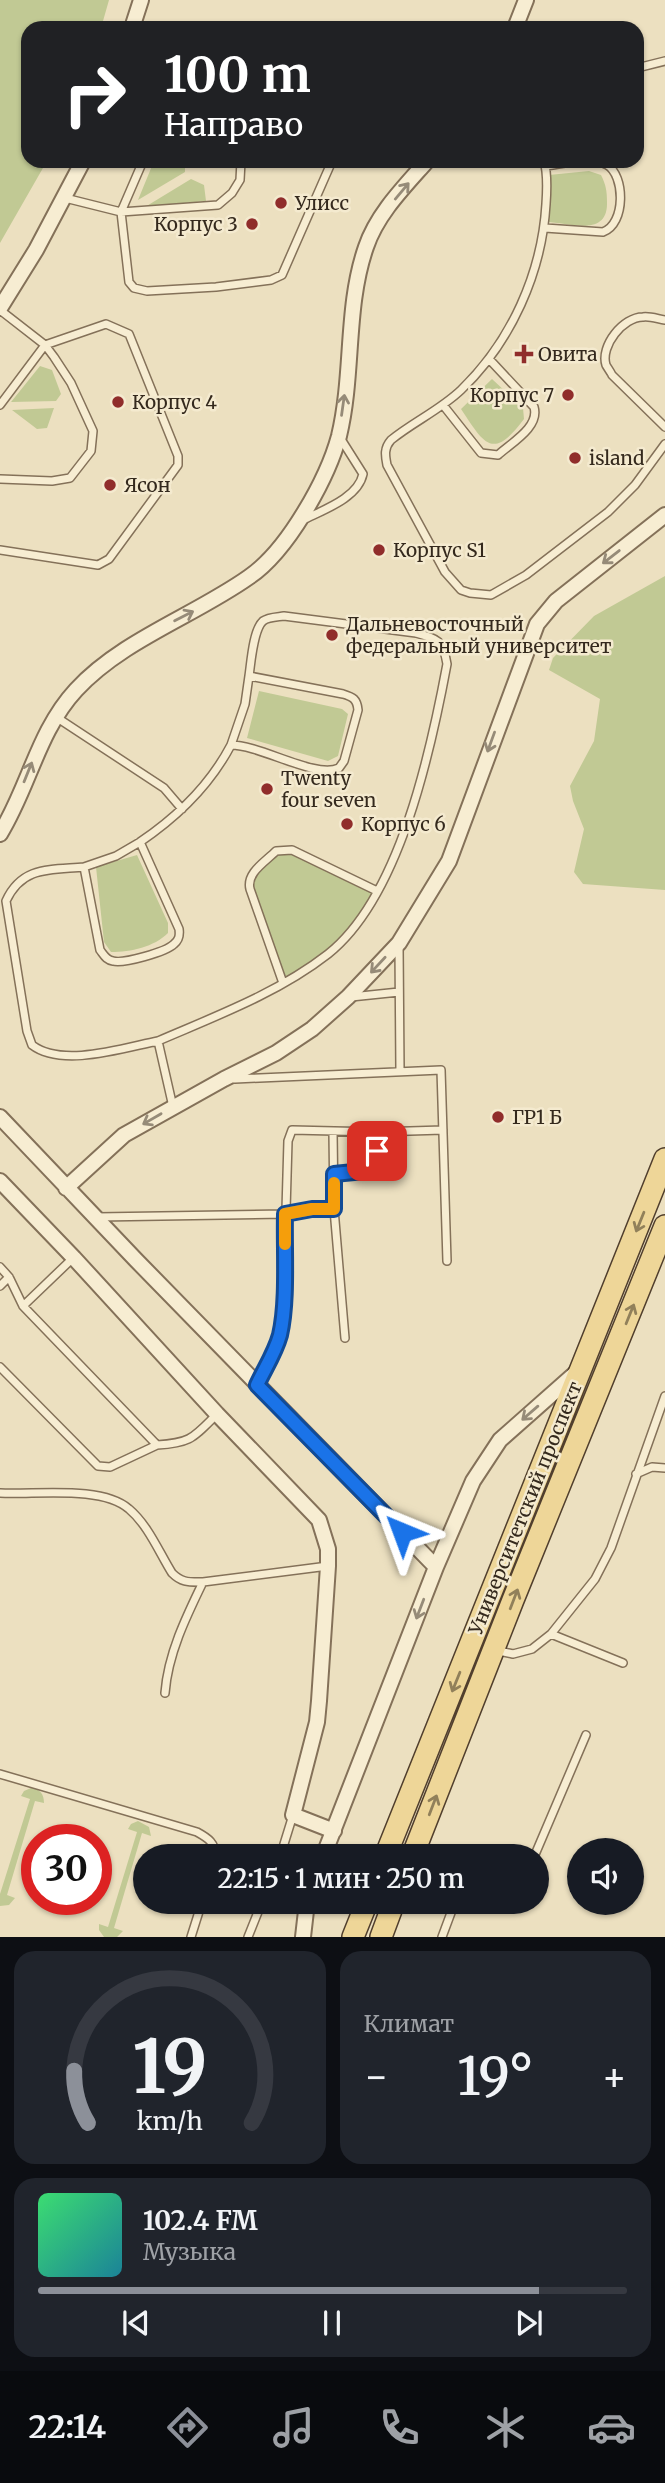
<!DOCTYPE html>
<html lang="ru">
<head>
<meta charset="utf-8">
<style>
	body { margin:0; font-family:Merriweather,serif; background:#20242c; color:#f1f3f6; height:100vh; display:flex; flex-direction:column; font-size:26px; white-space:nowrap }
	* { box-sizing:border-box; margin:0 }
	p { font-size:23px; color:#9ea1a6 }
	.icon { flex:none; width:38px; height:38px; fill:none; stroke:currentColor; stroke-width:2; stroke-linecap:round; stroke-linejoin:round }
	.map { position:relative; height:1937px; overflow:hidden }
	.drawer { display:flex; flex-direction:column; gap:14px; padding:14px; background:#0d0f14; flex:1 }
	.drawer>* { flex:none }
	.hud { position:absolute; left:21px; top:21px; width:623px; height:147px; border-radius:21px; box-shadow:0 2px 5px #0004; background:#202124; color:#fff; overflow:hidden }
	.fabs { position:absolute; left:567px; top:1838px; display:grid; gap:14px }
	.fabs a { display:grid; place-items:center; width:77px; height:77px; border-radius:50%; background:#171b24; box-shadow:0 2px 5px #0004; font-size:35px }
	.speed { position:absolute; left:21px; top:1824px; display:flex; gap:14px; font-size:35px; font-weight:700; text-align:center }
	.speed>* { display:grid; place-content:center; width:91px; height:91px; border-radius:50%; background:#171b24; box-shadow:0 2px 5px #0004; line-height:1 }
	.speed .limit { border:10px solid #d22; background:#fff; color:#111 }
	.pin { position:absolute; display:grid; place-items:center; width:60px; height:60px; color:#fff; margin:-30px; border-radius:14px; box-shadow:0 4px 10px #0006 }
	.me { position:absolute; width:77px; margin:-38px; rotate:316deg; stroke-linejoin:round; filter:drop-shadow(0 0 5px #0008) }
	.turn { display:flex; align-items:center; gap:24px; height:147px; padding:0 28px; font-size:32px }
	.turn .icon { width:91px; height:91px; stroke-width:2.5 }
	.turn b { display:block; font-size:49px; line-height:60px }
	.big { font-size:52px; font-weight:600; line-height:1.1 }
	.drawer .card { flex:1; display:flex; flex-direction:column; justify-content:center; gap:10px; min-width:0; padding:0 24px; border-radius:21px; background:#20242c }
	.drawer .dial { align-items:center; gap:0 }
	.dial svg { height:182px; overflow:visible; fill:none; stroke:#363941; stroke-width:7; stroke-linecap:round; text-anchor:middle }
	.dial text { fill:#f1f3f6; stroke:none }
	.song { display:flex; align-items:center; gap:21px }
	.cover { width:84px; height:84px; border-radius:10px; background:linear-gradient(135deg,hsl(140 70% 55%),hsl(190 70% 35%)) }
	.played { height:7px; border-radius:4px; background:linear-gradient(90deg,#8c9099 85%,#363941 85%) }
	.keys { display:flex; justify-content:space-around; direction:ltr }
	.heat { display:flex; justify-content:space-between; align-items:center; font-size:38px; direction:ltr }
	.drawer .tiles { flex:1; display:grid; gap:14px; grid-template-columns:1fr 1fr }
	.card:last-child { grid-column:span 2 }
	.trip { position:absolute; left:133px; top:1844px; width:416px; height:70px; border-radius:35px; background:#171b24; box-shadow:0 2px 5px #0004; font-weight:600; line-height:70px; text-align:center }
	.menu { display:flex; height:112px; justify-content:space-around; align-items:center; background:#090b0e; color:#9ea1a6 }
	.menu .icon { width:49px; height:49px }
	.menu .active { color:#8c9099 }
	.menu b { font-size:32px; color:#f1f3f6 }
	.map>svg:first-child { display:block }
	.green { fill:#c1c994 }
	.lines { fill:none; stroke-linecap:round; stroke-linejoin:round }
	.service-casing { stroke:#847159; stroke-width:10 }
	.minor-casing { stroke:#847159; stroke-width:18 }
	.primary-casing { stroke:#513f2d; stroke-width:24 }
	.service { stroke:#f7edd2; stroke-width:7 }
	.minor { stroke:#f7edd2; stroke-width:14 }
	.primary { stroke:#eed698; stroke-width:21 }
	.oneway { stroke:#968b78 }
	.oneway2 { stroke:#91805a }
	.route-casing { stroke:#114b97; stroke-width:18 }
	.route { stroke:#1a73e8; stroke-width:12 }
	.slow { stroke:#f59e0b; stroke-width:12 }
	.poi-dot { fill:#902d2b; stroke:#f4eacf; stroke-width:2.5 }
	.labels { text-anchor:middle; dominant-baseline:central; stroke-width:5; stroke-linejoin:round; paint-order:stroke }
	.poi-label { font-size:19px; fill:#34291d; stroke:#f4eacf; text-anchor:start }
	.street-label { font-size:19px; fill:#34291d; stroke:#f4eacf }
</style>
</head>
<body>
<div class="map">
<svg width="665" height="1937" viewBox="0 0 665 1937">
	<rect width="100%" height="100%" fill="#ece0c0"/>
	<!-- green -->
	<path class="green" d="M0,0H109L101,28H28V161H47L0,243Z
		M154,161H179L185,164V172L138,200Z
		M589,171L601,175C606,185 607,191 607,202C608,236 573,224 549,222V175Z
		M191,179L204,185L206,201L145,207Z
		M40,366L52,370L61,394L56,401L11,402Z
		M492,379L523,408L524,419C492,462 484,443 461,409Z
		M54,408L47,428L37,429L12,410Z
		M665,576V890L583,884L574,872L584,829L573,801L570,786L594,741L600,699L549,670L553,658L594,616Z
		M259,691L342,709L348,714L338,756L328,761L247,738Z
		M292,850L377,891C354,937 324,956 283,983L248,882L276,851Z
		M137,855L168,923V933C154,947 131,952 111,952L104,942L96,867Z
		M31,1788C40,1789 44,1794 44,1803L35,1801L7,1895L15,1898L9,1905L0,1906V1894L30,1799L21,1796L24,1791Z
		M138,1821L149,1827L151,1836L142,1833L114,1928L123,1931L117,1937H104L99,1930V1924L108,1927L137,1832L128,1829L131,1824Z"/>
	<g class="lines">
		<!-- service casing -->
		<g class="service-casing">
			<path id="service" d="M637,68L665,61
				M143,161L121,212L129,282L134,288L147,291L216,287L271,280L282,275L332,161
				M544,161C548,174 547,190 546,204C542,273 511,342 461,390C440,410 413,422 391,440C384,448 385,455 387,465L445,572L461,590L470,593L491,595L526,575L608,512L635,485L665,444
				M65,198L121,212L218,205L232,193L240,180L241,161
				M545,228L603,232C626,224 625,175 607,165C592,156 563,164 546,166
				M0,310L45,345L54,357L71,383L93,431L91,451L70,478L52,481L0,479
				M665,320C658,319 650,316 643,317C623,317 600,346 606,365C607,367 612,374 612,375L665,427
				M0,405L45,345L106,324L129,334L178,456V465L109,559L98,565L0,550
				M443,405L481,453L498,455C511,443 540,427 534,407L490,360
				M303,520C323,510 358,498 363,474L339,436
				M56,717L164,788L182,809
				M231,745L245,704L249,676
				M84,867L116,856L140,842
				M399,946L400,1071
				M283,983L250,889C246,873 265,862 276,851L292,850L377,891
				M351,997L399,992
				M158,1041C123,1048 62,1068 32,1045L27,1031L6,901C22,866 50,870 84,867L100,950C104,955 106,960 113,961C123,964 166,952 174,944C179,940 180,936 179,929L140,842C177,817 210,785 231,745C261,745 315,779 339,768L344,761L358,710C357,699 353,697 343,694L249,676C251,663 253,630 263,621C268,617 278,617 284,616L416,633C438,639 443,640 447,664C431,750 400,897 328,954C278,993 216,1016 158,1041L173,1107
				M235,1079L441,1070L447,1261
				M333,1132L334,1209L345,1338
				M334,1174L364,1171L375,1164L377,1132
				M98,1217L285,1214L312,1209H334
				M0,1267L9,1277L23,1306L157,1445C191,1443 193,1438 217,1414
				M0,1286L9,1277
				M23,1306L73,1258
				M0,1367L98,1466L110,1467L157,1445
				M257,1385C269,1361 279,1341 283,1314L288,1141L292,1130L377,1132L443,1130
				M636,1474L652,1467L665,1468
				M0,1493C35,1495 102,1485 129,1509C148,1525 159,1552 172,1573C182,1583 189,1582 203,1582C186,1617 168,1654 165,1693
				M203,1582L328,1566
				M551,1634L623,1663
				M494,1650L513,1654L532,1649L551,1634L595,1579L611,1548L665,1396
				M0,1774L197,1832C208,1838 216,1843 215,1857
				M280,1857L293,1815
				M534,1857L586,1735
				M191,1937L202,1902
				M248,1937L262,1902
				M442,1937L455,1902"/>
		</g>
		<!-- minor casing -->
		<g class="minor-casing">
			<path id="minor" d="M132,28L141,0
				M515,28L526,0
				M0,308L36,250L83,161
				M0,834C29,787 38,731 76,690C122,640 194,616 249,577C271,562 290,536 304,513C318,490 332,462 339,436C354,374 345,307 366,247C377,214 404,187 427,161
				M0,1117L136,1260L436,1567
				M0,1181L74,1258L217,1414L319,1520L328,1549V1566L319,1701L317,1722L293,1815L334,1831
				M66,1188L124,1135L224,1079L276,1053L312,1029L348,997L399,943L449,861L537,624L556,601L665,515
				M323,1857L436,1567L473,1481L500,1440L578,1371
				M303,1937L307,1902"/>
		</g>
		<!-- primary casing -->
		<g class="primary-casing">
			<path id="primary" d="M385,1857L665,1159
				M412,1857L513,1600L665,1226
				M353,1937L367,1902
				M381,1937L394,1902"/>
		</g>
		<!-- service -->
		<use href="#service" class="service"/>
		<!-- minor -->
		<use href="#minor" class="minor"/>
		<!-- primary -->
		<use href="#primary" class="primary"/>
	</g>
	<!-- one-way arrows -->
	<defs><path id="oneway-shaft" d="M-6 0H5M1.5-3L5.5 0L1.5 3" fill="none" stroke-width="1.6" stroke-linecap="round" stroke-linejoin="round" transform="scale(1.75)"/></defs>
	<g class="oneway">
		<use href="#oneway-shaft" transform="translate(402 191) rotate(-50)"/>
		<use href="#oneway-shaft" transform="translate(343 405) rotate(-82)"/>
		<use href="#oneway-shaft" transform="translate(611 557) rotate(142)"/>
		<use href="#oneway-shaft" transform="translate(184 616) rotate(-27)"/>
		<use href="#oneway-shaft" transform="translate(491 742) rotate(110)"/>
		<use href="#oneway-shaft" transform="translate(28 772) rotate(-68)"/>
		<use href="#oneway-shaft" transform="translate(378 965) rotate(133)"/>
		<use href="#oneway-shaft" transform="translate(152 1119) rotate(150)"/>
		<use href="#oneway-shaft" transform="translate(530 1413) rotate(139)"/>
		<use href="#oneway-shaft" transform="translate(420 1609) rotate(111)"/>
	</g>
	<g class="oneway2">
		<use href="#oneway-shaft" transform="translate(640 1222) rotate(112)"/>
		<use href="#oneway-shaft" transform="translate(630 1314) rotate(-68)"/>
		<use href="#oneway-shaft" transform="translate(514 1599) rotate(-69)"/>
		<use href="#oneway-shaft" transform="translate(456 1682) rotate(112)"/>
		<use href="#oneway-shaft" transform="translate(433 1805) rotate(-69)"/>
	</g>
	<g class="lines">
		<!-- route casing -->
		<g class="route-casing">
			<path id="route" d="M377,1151L375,1164L364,1171L334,1174V1209H312L285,1214C284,1250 288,1300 280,1335C275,1353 265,1368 257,1385L402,1532"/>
		</g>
		<!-- route -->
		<use href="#route" class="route"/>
		<!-- slow -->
		<path class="slow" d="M285,1244V1214L312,1209H334V1183"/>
	</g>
	<!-- markers -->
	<g class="poi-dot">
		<circle cx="281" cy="203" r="7"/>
		<circle cx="252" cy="224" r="7"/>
		<path d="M520.5 343.5h7v7h7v7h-7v7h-7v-7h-7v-7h7z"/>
		<circle cx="568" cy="395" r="7"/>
		<circle cx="118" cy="402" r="7"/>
		<circle cx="575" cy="458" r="7"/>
		<circle cx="110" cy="485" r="7"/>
		<circle cx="379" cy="550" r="7"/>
		<circle cx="332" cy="635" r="7"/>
		<circle cx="267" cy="789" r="7"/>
		<circle cx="347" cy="824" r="7"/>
		<circle cx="498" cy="1117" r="7"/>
	</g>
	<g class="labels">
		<!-- poi labels -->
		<g class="poi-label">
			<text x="295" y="203">Улисс</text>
			<text x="238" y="224" text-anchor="end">Корпус 3</text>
			<text x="538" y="354">Овита</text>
			<text x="554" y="395" text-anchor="end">Корпус 7</text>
			<text x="132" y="402">Корпус 4</text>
			<text x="589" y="458">island</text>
			<text x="124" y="485">Ясон</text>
			<text x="393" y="550">Корпус S1</text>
			<text x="346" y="624">Дальневосточный<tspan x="346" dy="22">федеральный университет</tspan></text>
			<text x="281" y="778">Twenty<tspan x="281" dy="22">four seven</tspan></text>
			<text x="361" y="824">Корпус 6</text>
			<text x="512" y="1117">ГР1 Б</text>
		</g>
		<!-- street labels -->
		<g class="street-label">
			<text transform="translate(525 1508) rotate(-68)">Университетский проспект</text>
		</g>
	</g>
</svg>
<div class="fabs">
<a><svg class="icon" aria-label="sound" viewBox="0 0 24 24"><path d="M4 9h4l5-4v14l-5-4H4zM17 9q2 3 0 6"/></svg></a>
</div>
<div class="speed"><div class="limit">30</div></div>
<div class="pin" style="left:377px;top:1151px;background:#d93025"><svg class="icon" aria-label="arrive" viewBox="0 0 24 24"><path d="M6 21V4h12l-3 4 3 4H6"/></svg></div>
<svg class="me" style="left:402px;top:1532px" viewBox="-20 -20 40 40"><path d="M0-17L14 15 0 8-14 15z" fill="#1a73e8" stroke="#fff" stroke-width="4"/></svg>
<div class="trip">22:15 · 1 мин · 250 m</div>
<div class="hud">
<div class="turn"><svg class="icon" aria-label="right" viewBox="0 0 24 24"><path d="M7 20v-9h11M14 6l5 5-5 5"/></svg><div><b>100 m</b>Направо</div></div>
</div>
</div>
<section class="drawer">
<div class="tiles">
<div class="card dial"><svg viewBox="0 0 100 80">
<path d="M14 69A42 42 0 1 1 86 69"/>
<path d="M14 69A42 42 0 0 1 8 46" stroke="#8c9099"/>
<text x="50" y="56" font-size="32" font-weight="700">19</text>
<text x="50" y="72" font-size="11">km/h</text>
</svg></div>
<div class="card"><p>Климат</p>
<div class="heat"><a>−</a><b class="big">19°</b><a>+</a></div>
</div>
<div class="card">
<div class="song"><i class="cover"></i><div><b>102.4 FM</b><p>Музыка</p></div></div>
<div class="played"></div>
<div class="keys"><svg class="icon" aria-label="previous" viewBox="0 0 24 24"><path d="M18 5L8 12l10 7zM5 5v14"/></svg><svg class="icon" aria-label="pause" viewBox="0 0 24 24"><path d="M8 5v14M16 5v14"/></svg><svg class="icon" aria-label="next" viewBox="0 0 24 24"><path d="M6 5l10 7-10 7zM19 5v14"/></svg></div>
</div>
</div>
</section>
<nav class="menu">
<b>22:14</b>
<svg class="icon active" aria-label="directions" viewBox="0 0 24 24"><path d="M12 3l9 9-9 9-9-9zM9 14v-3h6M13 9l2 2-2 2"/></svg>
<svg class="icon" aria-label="music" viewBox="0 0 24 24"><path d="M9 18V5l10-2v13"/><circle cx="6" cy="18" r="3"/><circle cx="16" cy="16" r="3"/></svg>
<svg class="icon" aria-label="phone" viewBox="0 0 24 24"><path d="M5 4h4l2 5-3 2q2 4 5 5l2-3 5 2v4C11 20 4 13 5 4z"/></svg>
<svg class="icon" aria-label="climate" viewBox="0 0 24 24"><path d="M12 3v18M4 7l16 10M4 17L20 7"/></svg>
<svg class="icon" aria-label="car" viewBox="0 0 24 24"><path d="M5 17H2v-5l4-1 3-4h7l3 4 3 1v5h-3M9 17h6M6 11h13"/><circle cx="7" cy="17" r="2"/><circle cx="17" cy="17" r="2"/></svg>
</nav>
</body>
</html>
